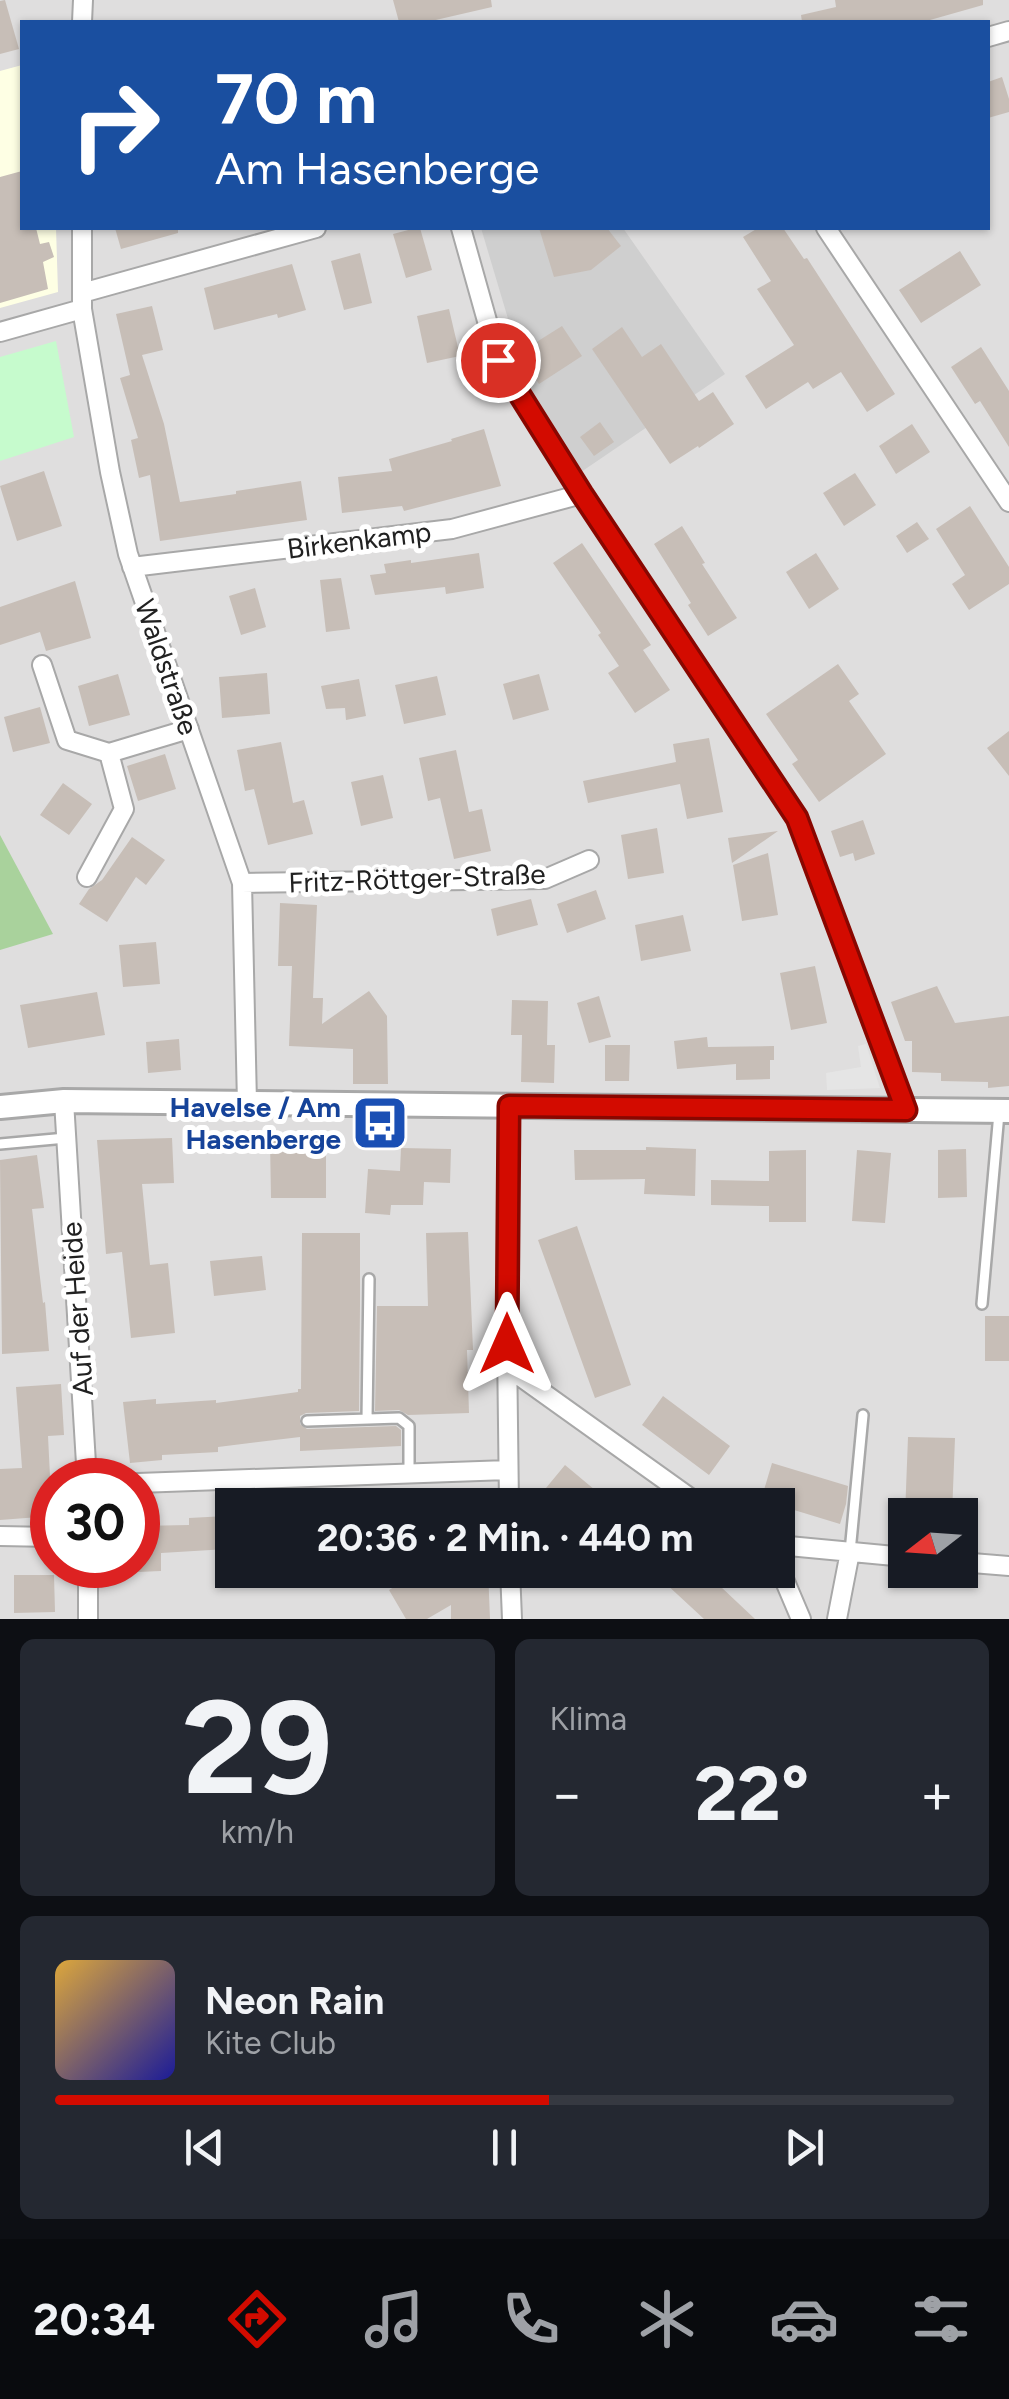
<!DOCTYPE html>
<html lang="de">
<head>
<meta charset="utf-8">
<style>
	body { margin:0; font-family:Figtree,sans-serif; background:#242831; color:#f1f3f6; height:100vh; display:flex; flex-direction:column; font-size:38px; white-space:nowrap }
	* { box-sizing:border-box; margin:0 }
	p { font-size:32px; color:#9ea1a6 }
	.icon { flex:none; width:55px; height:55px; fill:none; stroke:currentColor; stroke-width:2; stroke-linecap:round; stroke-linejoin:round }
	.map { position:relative; height:1619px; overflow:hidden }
	.drawer { display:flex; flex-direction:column; gap:20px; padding:20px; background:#0d0f14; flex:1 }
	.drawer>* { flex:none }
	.top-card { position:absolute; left:20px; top:20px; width:970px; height:210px; border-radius:0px; box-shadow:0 2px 8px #0004; background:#1a4fa0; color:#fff; overflow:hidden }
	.needle { width:65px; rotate:253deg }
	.fabs { position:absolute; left:888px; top:1498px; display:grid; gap:20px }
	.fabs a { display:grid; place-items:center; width:90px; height:90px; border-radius:0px; background:#171b24; box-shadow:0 2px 8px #0004; font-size:50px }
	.speed { position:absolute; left:30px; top:1458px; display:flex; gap:20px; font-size:50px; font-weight:700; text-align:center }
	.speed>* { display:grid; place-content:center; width:130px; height:130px; border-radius:50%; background:#171b24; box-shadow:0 2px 8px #0004; line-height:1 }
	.speed .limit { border:15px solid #d22; background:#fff; color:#111 }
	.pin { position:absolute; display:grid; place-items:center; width:85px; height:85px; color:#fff; margin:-42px; border:5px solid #fff; border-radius:50%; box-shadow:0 2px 10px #0007 }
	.me { position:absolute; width:110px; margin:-55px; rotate:0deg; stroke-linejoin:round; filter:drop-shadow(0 0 8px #0008) }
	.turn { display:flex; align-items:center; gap:35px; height:210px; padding:0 30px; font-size:45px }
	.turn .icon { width:130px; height:130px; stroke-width:2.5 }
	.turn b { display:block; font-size:70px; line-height:85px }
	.big { font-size:75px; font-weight:700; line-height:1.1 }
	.drawer .widget { flex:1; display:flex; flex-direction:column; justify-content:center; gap:15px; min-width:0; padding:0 35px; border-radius:15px; background:#242831 }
	.drawer .dial { align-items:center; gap:0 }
	.dial b { font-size:130px; line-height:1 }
	.song { display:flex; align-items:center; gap:30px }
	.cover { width:120px; height:120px; border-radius:15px; background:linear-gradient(135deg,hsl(40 70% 55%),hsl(240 70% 35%)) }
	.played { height:10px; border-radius:5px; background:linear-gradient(90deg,#d30b00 55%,#363941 55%) }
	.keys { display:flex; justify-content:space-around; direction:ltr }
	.heat { display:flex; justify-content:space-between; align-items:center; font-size:55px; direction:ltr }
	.drawer .tiles { flex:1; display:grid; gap:20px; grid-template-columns:1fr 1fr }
	.widget:last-child { grid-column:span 2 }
	.trip { position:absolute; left:215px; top:1488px; width:580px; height:100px; border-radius:0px; background:#171b24; box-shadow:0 2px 8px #0004; font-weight:700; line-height:100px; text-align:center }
	.dock { display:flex; height:160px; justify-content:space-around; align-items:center; background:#090b0e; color:#9ea1a6 }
	.dock .icon { width:70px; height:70px }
	.dock .selected { color:#d30b00 }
	.dock b { font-size:45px; color:#f1f3f6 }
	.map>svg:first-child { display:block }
	.residential { fill:#dfdede; fill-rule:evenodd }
	.education { fill:#feffe4 }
	.religious { fill:#cfcfcf }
	.forest { fill:#a9d29c }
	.park { fill:#c6fbcd }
	.parking { fill:#e5e5e5 }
	.building { fill:#c7beb7 }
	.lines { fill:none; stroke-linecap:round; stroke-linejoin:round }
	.service-casing { stroke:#a8a8a8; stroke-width:14 }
	.minor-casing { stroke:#a8a8a8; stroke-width:22 }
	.tertiary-casing { stroke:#a8a8a8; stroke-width:28 }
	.service { stroke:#fff; stroke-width:9 }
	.minor { stroke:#fff; stroke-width:18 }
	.tertiary { stroke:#fff; stroke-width:22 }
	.route-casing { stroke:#890700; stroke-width:25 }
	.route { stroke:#d30b00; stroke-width:18 }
	.labels { text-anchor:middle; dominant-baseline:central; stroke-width:10; stroke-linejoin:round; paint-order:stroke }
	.street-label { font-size:28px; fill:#212121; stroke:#fff }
	.transit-label { font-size:28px; font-weight:bold; fill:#164399; stroke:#fff; text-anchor:end }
</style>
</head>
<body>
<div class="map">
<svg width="1009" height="1619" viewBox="0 0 1009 1619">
	<rect width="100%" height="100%" fill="#f2efe8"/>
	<!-- residential -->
	<path class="residential" d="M0,0H1009V1619H0ZM22,22H988V228H22ZM52,1480H138V1565H52ZM232,1505H778V1570H232ZM905,1515H960V1570H905Z"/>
	<!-- education -->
	<path class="education" d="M22,65V228H56L58,292L0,308V71Z"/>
	<!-- religious -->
	<path class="religious" d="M481,228H623L725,374L581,472L509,360L502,333L509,322Z"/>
	<!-- forest -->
	<path class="forest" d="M0,835L53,934L0,950Z"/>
	<!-- park -->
	<path class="park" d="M56,341L74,437L0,461V357Z"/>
	<!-- parking -->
	<path class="parking" d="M866,1044L880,1088L827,1090L826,1073L861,1067L858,1046Z"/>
	<!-- building -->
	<path class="building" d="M5,0L19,49L0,54V1Z
		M393,0H491L492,7L427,22H399Z
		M835,0H983V5L923,22H802L801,15L836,7Z
		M1002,77L1009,99V112L988,118V82Z
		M22,171V228H36L40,244L49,242L54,257L43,262L48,289L0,303V177Z
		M115,228H178V233L121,249Z
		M416,228H420L432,270L406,278L393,234Z
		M539,228H607L621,246L591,270L554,277Z
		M758,228H783L804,259L807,258L895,394L867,412L841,372L813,389L808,382L766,409L745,376L794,345L757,289L771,281L743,237Z
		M960,251L981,285L921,323L899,290Z
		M360,253L372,303L344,310L331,261Z
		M292,264L306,310L278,318L277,314L214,330L204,288Z
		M152,306L163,350L142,355L164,424L180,502L236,494V491L301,481L307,520L160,541L150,475L139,478L131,440L138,438L120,378L130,375L116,314Z
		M449,309L460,356L427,363L417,316Z
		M562,326L582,356L539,384L519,353Z
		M622,327L642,357L661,344L699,401L713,392L734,424L699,448L698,446L670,464L592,349Z
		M981,347L1009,391V447L980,401L975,404L951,367Z
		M600,422L614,442L594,456L580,437Z
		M912,424L930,452L896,474L879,446Z
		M484,429L501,486L404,511L402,506L342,513L338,477L392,471L389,459L452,441L451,439Z
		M44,471L62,526L17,541L0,486Z
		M855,473L876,505L844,526L823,493Z
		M970,506L1009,567V584L969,610L952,584L965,575L936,529Z
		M917,522L929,539L907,553L896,536Z
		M682,526L705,563L702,564L737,618L708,636L688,605L691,603L654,544Z
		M582,543L651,645L643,650L670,690L635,713L608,673L619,666L598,635L601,633L553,563Z
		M479,553L484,588L446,594L445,587L375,595L370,575L386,573L384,564L411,560V563Z
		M816,553L839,589L809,609L786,572Z
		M341,578L350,629L326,632L320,580Z
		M75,581L91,638L46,651L40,632L0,645V607Z
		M255,588L266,627L241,635L229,596Z
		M838,664L859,694L849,701L886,754L819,802L792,764L798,760L766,714Z
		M267,673L270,714L222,718L219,677Z
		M118,674L130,715L89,726L78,686Z
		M539,674L549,710L513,720L503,684Z
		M437,676L446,715L404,724L395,685Z
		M359,679L366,716L346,720L345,708L326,709L321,686Z
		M40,707L50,743L13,752L4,717Z
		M1009,731V776L987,748Z
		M709,738L723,812L687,819L680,784L588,803L583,781L676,762L673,744Z
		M281,742L293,803L304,800L313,834L268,845L254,789L245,791L237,750Z
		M456,750L469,812L482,809L491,851L454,859L440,798L428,801L419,758Z
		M165,754L176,789L138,801L127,766Z
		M383,775L393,818L361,826L351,782Z
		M63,783L92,804L69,835L40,815Z
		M863,820L875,854L855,861L853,853L840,857L831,831Z
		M657,828L664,873L628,879L621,835Z
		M778,831L732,863L728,838Z
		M132,837L165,860L146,885L136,877L107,922L79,904L89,889L102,880Z
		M768,853L778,915L742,921L733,865Z
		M596,890L606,919L567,933L557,904Z
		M531,899L538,925L497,936L491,909Z
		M280,903L317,905L313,998H323L322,1024L369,991L387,1016L388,1084H353V1049L289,1046L292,966H278Z
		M683,915L691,951L641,961L635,925Z
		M156,942L160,984L123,987L119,945Z
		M815,966L827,1023L791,1030L780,973Z
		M937,986L955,1023L1009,1016V1086L988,1088V1082L941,1081V1073L912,1072V1041H905L891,1002Z
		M97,992L105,1035L28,1048L20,1005Z
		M599,996L611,1037L589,1043L577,1003Z
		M512,1000L548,1001L547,1045H555L554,1083L521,1082L522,1035H511Z
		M707,1037L708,1047L774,1046V1060H770V1079L736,1080V1064L677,1069L674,1041Z
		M179,1039L181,1070L148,1073L146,1042Z
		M605,1045H630L629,1081H605Z
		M172,1138L174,1183L142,1184L150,1265L168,1263L175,1333L131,1338L122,1252L106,1254L97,1140Z
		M326,1140V1198H271L270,1141Z
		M646,1147L696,1149L695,1196L644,1194L645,1179L575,1180L574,1150H646Z
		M401,1148L451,1149L450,1183L424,1182L423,1205H391L390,1215L365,1213L368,1169L400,1171Z
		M966,1149L967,1197L938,1198V1150Z
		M806,1150V1222H769V1206L711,1205V1180L769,1181V1151Z
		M857,1150L891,1153L885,1223L852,1221Z
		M37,1155L44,1208L32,1209L43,1303L45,1302L49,1351L2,1354L0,1160Z
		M577,1226L631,1385L595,1398L538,1240Z
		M468,1232L473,1350H467L469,1413L408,1415L399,1410L375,1411L377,1306H428L426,1233Z
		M302,1233H360V1305L359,1411L306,1413L300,1416V1424L307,1429L396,1426L401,1430V1446L300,1451V1437L218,1447V1452L162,1455V1460L130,1463L123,1402L156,1399V1404L216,1400V1403L298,1392V1389H301Z
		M262,1256L266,1290L214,1296L210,1261Z
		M985,1316H1009V1361H985Z
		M61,1384L64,1435L48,1436L52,1516L0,1520V1469L22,1468L16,1387Z
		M663,1396L730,1446L709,1475L642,1425Z
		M908,1437L955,1438L952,1515H905Z
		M772,1463L848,1486L846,1504L840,1524L761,1500Z
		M565,1465L613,1505H567L546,1488Z
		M226,1516L227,1549L161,1553V1571L138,1572V1526L189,1525V1518Z
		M422,1570H488L490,1619H451V1605L427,1619H406L389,1590Z
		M651,1570H703L755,1619H704Z
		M14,1575H54L55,1612L14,1613Z"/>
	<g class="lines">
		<!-- service casing -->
		<g class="service-casing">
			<path id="service" d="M0,1144L66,1138
				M982,1304L999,1113
				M367,1419L369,1279
				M307,1421L399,1418L409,1426V1474
				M850,1552L863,1415"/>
		</g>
		<!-- minor casing -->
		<g class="minor-casing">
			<path id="minor" d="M82,22L83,0
				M988,37L1009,31
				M82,228V309L110,472L128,554L242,883L247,1103
				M461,228L498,360L582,494L797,817L906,1111
				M826,228L1009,502
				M82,293L316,228
				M0,332L82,309
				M132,567L452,529L582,494
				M42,665L67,740L109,753L189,729
				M87,877L124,809L109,753
				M242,883L545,879L589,860
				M64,1101L87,1480
				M509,1106L507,1345L509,1505
				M507,1367L700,1505
				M138,1483L508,1470
				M0,1536L52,1537
				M778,1545L905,1557
				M960,1562L1009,1566
				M778,1565L801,1619
				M510,1570L512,1619
				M88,1619V1565
				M837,1619L850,1552"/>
		</g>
		<!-- tertiary casing -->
		<g class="tertiary-casing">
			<path id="tertiary" d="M0,1107L64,1101L1009,1111"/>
		</g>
		<!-- service -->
		<use href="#service" class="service"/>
		<!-- minor -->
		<use href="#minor" class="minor"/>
		<!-- tertiary -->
		<use href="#tertiary" class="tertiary"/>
	</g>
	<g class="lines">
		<!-- route casing -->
		<g class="route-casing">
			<path id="route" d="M498,360L582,494L797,818L906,1110L509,1106L507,1344"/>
		</g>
		<!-- route -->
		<use href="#route" class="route"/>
	</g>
	<!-- icons -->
	<defs>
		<g id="bus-square" transform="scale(2.875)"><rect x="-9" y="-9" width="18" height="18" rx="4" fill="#1a4fb4" stroke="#fff"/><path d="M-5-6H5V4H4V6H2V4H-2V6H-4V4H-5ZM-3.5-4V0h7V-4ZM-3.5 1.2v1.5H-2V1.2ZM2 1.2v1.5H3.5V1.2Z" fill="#fff"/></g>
	</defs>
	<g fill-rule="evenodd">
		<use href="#bus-square" x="380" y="1123"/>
	</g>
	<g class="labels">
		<!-- street labels -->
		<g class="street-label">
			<text transform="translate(359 540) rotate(-7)">Birkenkamp</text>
			<text transform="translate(167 667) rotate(71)">Waldstraße</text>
			<text transform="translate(417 878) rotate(-2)">Fritz-Röttger-Straße</text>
			<text transform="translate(77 1309) rotate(-94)">Auf der Heide</text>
		</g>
		<!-- transit labels -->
		<g class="transit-label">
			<text x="341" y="1107">Havelse / Am<tspan x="341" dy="32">Hasenberge</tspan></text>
		</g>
	</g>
</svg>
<div class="fabs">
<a><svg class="needle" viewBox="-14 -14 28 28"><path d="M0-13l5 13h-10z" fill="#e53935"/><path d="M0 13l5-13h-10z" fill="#9ea1a6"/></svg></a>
</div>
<div class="speed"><div class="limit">30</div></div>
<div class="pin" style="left:498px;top:360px;background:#d93025"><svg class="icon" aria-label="arrive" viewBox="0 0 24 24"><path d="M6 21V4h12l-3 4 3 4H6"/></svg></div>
<svg class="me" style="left:507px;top:1344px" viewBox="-20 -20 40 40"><path d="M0-17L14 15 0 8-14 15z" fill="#d30b00" stroke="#fff" stroke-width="4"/></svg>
<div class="trip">20:36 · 2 Min. · 440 m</div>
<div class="top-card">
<div class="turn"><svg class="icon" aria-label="right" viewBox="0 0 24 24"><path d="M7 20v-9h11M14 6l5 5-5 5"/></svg><div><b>70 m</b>Am Hasenberge</div></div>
</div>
</div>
<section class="drawer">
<div class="tiles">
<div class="widget dial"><b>29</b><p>km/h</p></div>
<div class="widget"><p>Klima</p>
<div class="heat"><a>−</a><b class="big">22°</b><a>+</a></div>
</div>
<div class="widget">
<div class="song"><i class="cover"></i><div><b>Neon Rain</b><p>Kite Club</p></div></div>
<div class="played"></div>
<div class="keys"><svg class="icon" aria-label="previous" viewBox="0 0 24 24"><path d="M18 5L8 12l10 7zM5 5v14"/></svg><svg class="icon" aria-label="pause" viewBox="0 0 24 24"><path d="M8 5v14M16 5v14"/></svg><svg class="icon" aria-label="next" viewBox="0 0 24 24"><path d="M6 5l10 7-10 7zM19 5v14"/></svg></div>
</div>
</div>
</section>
<nav class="dock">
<b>20:34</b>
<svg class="icon selected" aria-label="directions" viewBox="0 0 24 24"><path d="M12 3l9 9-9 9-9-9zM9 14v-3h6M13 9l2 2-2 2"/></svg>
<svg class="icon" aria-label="music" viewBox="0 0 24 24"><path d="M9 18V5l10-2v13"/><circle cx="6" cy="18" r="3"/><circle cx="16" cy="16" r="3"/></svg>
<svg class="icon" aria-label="phone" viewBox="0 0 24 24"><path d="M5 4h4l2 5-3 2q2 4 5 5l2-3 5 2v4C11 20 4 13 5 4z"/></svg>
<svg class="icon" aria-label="climate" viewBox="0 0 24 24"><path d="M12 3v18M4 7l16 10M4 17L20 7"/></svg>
<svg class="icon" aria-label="car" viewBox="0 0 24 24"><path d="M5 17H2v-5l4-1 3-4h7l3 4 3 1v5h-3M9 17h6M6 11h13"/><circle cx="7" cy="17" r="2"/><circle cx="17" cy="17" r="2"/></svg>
<svg class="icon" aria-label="filters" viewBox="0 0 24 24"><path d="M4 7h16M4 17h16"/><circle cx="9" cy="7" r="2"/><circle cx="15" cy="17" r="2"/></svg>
</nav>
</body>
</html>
